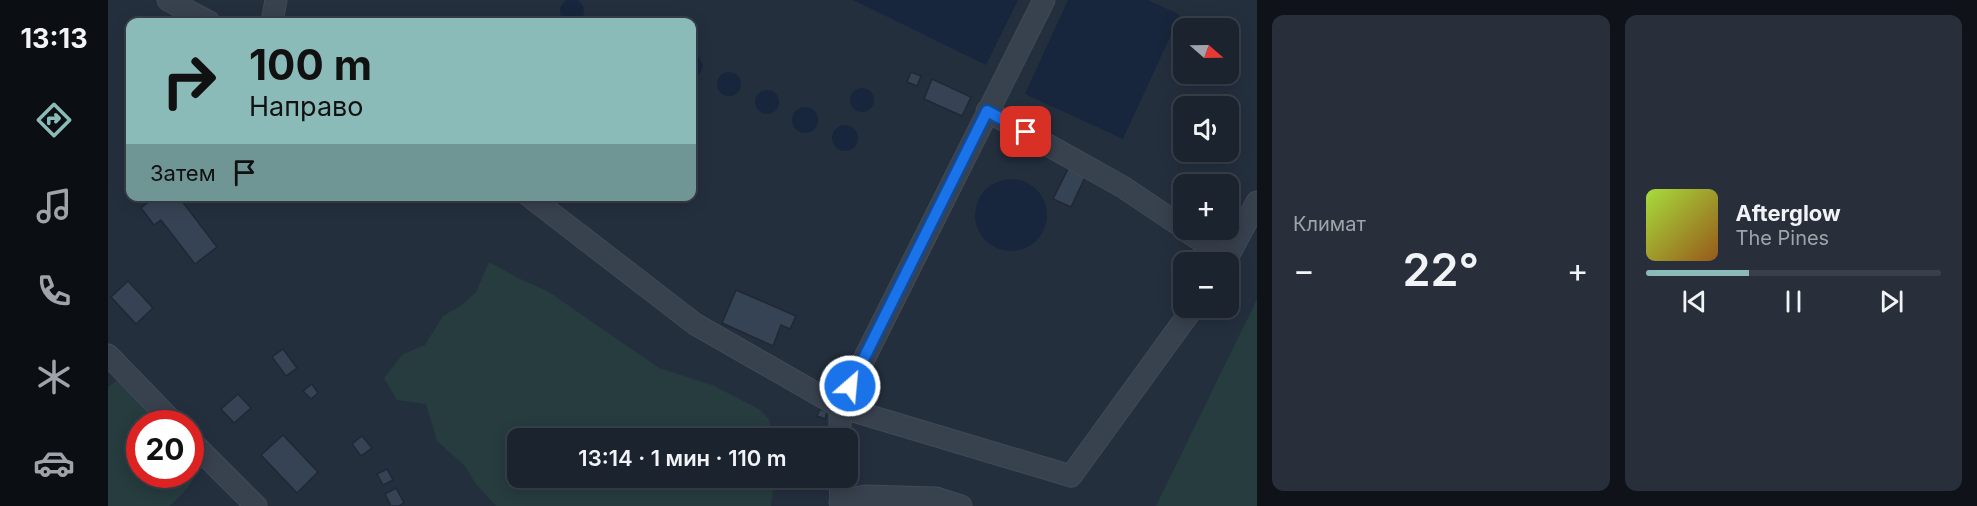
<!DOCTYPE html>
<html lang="ru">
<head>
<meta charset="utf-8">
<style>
	body { margin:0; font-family:Inter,sans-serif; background:#282f3a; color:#f1f3f6; height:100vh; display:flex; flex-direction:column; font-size:22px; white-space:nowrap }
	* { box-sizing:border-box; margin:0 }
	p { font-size:20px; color:#a0a4aa }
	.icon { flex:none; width:33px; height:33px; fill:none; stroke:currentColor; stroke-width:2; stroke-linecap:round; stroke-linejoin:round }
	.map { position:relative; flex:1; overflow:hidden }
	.sheet { display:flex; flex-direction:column; gap:15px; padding:15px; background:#0f1319; width:720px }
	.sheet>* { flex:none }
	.banner { position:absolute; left:18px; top:18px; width:570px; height:183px; border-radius:12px; box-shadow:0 3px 15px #0003,0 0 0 2px #39404a; background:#8bbbb9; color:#111; overflow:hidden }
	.needle { width:39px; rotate:110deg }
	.buttons { position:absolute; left:1065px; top:18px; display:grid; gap:12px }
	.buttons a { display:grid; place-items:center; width:66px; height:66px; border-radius:12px; background:#1b232e; box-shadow:0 3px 15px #0003,0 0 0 2px #39404a; font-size:30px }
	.speed { position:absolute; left:18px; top:410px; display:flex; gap:12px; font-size:30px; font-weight:700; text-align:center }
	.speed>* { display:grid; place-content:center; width:78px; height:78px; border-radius:50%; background:#1b232e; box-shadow:0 3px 15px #0003,0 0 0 2px #39404a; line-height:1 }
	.speed .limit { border:9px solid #d22; background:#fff; color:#111 }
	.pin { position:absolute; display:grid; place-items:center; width:51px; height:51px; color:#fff; margin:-26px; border-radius:12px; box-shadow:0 3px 9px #0006 }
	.me { position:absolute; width:66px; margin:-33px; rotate:27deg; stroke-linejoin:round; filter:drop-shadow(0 0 4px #0008) }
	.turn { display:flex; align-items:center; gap:21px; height:126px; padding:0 24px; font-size:27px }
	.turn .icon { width:78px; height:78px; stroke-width:2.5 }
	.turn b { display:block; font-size:42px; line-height:51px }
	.then { display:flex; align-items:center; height:57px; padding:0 24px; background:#0003; gap:12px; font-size:22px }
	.big { font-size:45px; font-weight:600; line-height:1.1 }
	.sheet .widget { flex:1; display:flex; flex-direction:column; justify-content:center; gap:9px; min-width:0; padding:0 21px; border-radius:12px; background:#282f3a }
	.song { display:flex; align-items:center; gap:18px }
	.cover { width:72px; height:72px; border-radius:9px; background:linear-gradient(135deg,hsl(80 70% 55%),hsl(30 70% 35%)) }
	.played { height:6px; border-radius:3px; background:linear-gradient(90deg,#8bbbb9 35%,#39404a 35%) }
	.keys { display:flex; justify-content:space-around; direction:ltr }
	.heat { display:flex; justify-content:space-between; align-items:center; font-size:33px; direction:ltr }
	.sheet .tiles { flex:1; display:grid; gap:15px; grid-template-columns:repeat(2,1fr) }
	.trip { position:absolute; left:399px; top:428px; width:351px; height:60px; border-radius:12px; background:#1b232e; box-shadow:0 3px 15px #0003,0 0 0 2px #39404a; font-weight:600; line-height:60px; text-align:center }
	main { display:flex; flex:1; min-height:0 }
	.dock { display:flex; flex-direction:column; width:108px; justify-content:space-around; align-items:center; background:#0b0e12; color:#a0a4aa }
	.dock .icon { width:42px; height:42px }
	.dock .current { color:#8bbbb9 }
	.dock b { font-size:27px; color:#f1f3f6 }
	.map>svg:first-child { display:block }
	.green { fill:#263c3f }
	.water { fill:#17263c }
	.building { fill:#364354; stroke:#1f2835; stroke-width:1.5 }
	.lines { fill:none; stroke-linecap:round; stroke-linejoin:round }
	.minor-casing { stroke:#414a57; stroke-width:23 }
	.minor { stroke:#38414e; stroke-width:21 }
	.route-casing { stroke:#114b97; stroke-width:15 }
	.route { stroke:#1a73e8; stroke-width:10 }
</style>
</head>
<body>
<main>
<nav class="dock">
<b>13:13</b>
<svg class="icon current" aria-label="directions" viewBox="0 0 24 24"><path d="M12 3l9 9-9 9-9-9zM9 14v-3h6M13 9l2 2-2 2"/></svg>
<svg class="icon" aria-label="music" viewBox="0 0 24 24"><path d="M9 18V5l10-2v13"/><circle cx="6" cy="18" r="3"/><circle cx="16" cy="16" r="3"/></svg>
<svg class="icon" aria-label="phone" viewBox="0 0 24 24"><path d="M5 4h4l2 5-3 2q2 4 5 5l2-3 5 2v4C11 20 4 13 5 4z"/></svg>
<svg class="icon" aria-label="climate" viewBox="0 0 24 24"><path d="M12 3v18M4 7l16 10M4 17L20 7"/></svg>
<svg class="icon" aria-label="car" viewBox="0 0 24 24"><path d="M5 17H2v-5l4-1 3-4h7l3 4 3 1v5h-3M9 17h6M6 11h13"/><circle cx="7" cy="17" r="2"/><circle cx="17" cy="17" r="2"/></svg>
</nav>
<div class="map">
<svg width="1149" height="506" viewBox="0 0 1149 506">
	<rect width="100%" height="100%" fill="#242f3e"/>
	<!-- green -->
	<path class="green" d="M381,262L408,277L441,292L551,368L604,385L651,409L661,419L665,438H410V477H667L663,506H388L367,483L357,466L329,441L318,404L289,400L276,378L295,354L317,345L335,316L354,305L368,292Z
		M1149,299V506H1048Z
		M8,381L25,391L56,423H32V474H82L83,453C99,474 76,491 62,506H0V387Z"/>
	<!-- water -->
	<path class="water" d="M452 11a12 12 0 1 1 24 0a12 12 0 1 1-24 0Z
		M745,0H910L878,65Z
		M960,0H1040L1072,15L1015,139L917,94Z
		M584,53L591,57L595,66L591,75L584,78Z
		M609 84a12 12 0 1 1 24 0a12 12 0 1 1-24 0Z
		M742 100a12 12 0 1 1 24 0a12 12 0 1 1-24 0Z
		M647 102a12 12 0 1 1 24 0a12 12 0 1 1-24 0Z
		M684 120a13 13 0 1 1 26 0a13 13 0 1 1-26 0Z
		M724 138a13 13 0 1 1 26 0a13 13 0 1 1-26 0Z
		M867 215a36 36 0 1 1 72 0a36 36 0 1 1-72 0Z"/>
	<!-- building -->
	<path class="building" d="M803,72L813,76L809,86L799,82Z
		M824,79L863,97L854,116L816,99Z
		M961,167L978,175L963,207L945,199Z
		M48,196H80L74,201L109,247L87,264L53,220L46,225L33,208Z
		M20,281L45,308L28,324L3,297Z
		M628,290L688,316L682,329L673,325L665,346L614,323Z
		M175,349L189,368L178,376L164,357Z
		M204,384L210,393L203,399L195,391Z
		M130,394L143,408L126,423L113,409Z
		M712,409L719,412L717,419L709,416Z
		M175,435L210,472L189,493L153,455Z
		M254,436L264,448L253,456L244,444Z
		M279,469L285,480L275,485L269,474Z
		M288,488L296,503L291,506H283L277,494Z"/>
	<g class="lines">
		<!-- minor casing -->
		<g class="minor-casing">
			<path id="minor" d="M60,0L101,22
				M164,22L168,0
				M879,111L1015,187L1076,228
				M421,196L587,324L732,407L963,476L1085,308
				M1077,230L1120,259
				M1117,262L1149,202
				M0,355L66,423
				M732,438V407L936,0
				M82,440L148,506
				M732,477L733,506
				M732,502L757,496L828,498L853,506"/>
		</g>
		<!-- minor -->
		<use href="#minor" class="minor"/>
	</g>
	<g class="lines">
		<!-- route casing -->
		<g class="route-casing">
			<path id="route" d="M742,386L879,111L918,132"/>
		</g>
		<!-- route -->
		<use href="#route" class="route"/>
	</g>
</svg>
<div class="buttons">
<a><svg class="needle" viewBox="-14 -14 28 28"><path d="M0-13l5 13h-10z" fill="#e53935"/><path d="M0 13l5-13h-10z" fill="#a0a4aa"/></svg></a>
<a><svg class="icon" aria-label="sound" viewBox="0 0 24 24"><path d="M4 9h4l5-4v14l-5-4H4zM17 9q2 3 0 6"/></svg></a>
<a>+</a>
<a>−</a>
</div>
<div class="speed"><div class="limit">20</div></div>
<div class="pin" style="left:918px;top:132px;background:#d93025"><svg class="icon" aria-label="arrive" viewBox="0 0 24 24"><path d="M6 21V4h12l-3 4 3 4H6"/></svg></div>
<svg class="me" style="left:742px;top:386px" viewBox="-20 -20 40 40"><circle r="17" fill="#1a73e8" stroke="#fff" stroke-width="3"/><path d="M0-11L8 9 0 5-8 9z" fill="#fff"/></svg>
<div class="trip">13:14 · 1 мин · 110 m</div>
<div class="banner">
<div class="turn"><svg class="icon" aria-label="right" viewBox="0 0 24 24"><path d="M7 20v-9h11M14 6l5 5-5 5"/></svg><div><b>100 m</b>Направо</div></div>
<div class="then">Затем<svg class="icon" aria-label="arrive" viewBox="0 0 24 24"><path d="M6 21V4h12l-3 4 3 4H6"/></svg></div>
</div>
</div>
<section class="sheet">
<div class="tiles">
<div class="widget"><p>Климат</p>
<div class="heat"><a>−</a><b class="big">22°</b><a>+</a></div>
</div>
<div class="widget">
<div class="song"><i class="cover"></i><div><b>Afterglow</b><p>The Pines</p></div></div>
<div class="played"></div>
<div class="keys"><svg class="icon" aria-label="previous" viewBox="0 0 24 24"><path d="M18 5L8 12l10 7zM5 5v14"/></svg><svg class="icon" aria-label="pause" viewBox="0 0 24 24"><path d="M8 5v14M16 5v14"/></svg><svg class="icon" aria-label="next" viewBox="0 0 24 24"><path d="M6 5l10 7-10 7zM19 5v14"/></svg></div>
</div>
</div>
</section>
</main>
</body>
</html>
